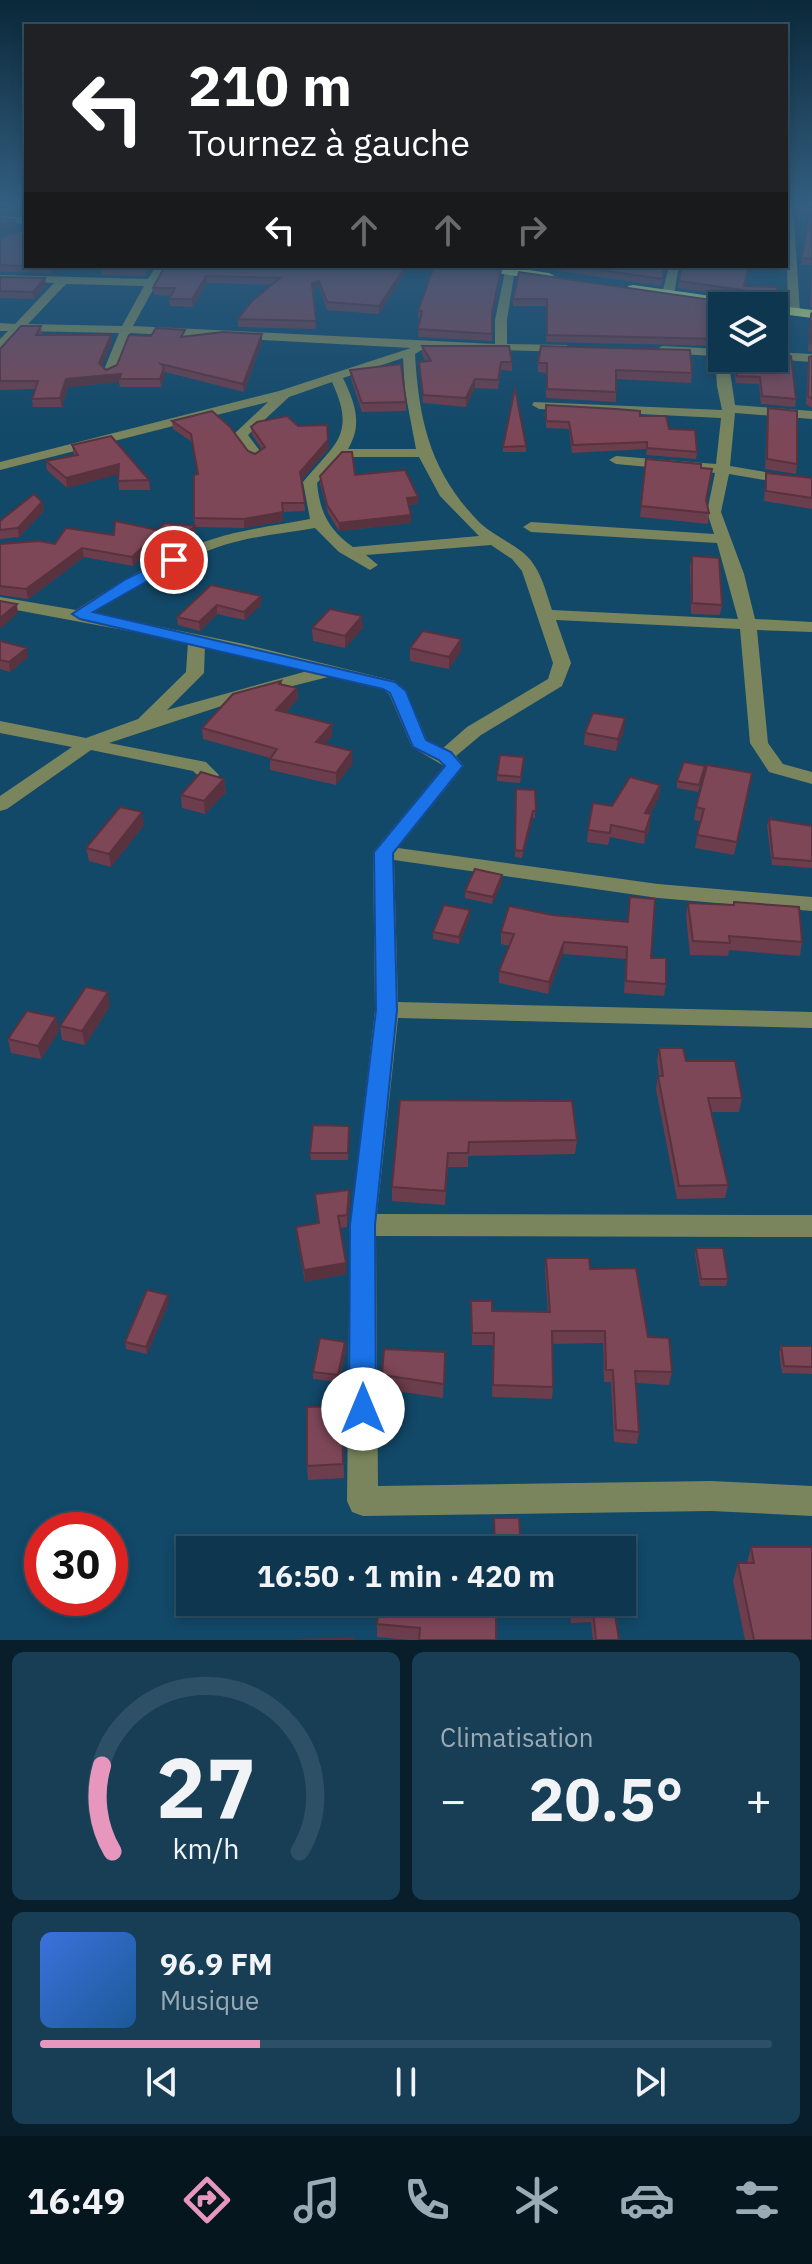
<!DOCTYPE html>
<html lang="fr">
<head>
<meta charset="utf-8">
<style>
	body { margin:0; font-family:"IBM Plex Sans",sans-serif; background:#173e55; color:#f1f3f6; height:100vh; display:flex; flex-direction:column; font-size:30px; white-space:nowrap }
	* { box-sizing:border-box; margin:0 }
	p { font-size:26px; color:#9babb6 }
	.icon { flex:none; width:44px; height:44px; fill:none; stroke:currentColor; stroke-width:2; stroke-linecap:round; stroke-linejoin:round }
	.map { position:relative; height:1640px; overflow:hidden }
	.drawer { display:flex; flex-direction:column; gap:12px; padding:12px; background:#081e2b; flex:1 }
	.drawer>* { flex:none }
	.top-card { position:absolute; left:24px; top:24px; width:764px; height:244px; border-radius:0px; box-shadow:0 4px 12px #0003,0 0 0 2px #2e5066; background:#202124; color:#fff; overflow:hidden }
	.tools { position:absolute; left:708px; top:292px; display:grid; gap:16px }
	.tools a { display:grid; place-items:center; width:80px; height:80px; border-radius:0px; background:#0e364e; box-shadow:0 4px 12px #0003,0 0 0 2px #2e5066; font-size:40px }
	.speed { position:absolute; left:24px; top:1512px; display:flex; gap:16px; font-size:40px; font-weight:700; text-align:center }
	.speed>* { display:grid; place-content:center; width:104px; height:104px; border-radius:50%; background:#0e364e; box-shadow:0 4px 12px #0003,0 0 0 2px #2e5066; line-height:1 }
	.speed .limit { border:12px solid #d22; background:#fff; color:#111 }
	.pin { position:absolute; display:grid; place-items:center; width:68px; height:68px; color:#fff; margin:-34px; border:4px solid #fff; border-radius:50%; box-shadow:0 2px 8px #0007 }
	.me { position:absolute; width:88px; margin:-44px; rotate:0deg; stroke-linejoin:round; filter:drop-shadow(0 0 6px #0008) }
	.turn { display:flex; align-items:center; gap:28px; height:168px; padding:0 32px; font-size:36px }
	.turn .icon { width:104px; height:104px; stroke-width:2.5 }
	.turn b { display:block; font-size:56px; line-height:68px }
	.lanes { display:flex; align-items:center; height:76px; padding:0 32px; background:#0003; justify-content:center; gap:40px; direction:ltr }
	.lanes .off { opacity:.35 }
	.big { font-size:60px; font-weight:800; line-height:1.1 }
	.drawer .widget { flex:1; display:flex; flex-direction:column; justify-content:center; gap:12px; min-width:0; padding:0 28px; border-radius:12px; background:#173e55 }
	.drawer .dial { align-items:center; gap:0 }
	.dial svg { height:208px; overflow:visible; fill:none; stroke:#2e5066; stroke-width:7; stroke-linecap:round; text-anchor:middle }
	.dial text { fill:#f1f3f6; stroke:none }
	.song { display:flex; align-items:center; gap:24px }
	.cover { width:96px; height:96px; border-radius:12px; background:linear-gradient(135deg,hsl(220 70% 55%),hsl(210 70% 35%)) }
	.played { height:8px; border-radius:4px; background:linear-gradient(90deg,#e797bd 30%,#2e5066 30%) }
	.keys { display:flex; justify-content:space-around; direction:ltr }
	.heat { display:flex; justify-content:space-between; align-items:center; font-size:44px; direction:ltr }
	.drawer .tiles { flex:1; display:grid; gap:12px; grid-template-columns:1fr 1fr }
	.widget:last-child { grid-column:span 2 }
	.trip { position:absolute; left:176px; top:1536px; width:460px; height:80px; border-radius:0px; background:#0e364e; box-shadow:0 4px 12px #0003,0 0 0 2px #2e5066; font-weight:800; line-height:80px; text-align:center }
	.tabs { display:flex; height:128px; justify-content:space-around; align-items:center; background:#06161f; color:#9babb6 }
	.tabs .icon { width:56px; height:56px }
	.tabs .current { color:#e797bd }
	.tabs b { font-size:36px; color:#f1f3f6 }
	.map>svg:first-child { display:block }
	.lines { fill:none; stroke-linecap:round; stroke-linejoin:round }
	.minor { fill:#7a855d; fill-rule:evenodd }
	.highway { fill:#c4de77; fill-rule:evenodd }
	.wall { fill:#6c3d4c }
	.shaded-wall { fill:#58323e }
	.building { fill:#7e4758; stroke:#58323e; stroke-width:2 }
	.route { fill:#1a73e8; stroke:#114b97; stroke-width:2 }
</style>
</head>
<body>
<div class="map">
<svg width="812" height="1640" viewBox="0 0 812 1640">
	<rect width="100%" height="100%" fill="#124868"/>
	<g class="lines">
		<!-- minor -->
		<path class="minor" d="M786,205H793L800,312L794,316L788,312Z
			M0,216L26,218V224L0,222Z
			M156,266H166L133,326L495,344V320L505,271L515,269L507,320V344L566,345L572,349L570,352L425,348L415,354C419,423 431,473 480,523C492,534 508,541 521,551C540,565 545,589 552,610L738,619L717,543L531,532L523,527L531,522L714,534L707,512L715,473L616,464L609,460L616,456L716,464L721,418L539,409L532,405L534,402L722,410L717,386L715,356L658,353L656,350L662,346L722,349V358H728L735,405L812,411V419L735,413L730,466L812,480V488L729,474L721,512L744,574L755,619L812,622V632L757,630L768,743L783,764L812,772V784L769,772L750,743L740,629L556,620L571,663L562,686L481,735L456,756L464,766L398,848L658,884L812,897V911L658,898L394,860L398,1002L812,1012V1028L398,1018L377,1214L812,1215V1237L376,1236L378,1486L711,1481L812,1486V1516L711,1511L363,1516L352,1512L347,1501L350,1225L375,1010L373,852L444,766L412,747L389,694L383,689L332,676L249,697L109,743L206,762L219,775L216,779H202L193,771L91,750L7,809L0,811V796L72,747L0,733V721L86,738L138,719L186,672L188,642L0,607V597L76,610C119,583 163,554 213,539C245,529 278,525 310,519L303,482C334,444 357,436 332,382L289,397L248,435L263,455L256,459L251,458L233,435L268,402L0,470V462L279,391L411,348L130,333L115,372L109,376L103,372L119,333L21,331L0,350V339L8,331H0V323L15,324L54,283L0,281V275L148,279ZM66,284L144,286L122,326L28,324ZM403,358L405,391L416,449H348C363,424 355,403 343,378ZM341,457H419L440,496L479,536L353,547C329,530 320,513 317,483ZM315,528L339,552L370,570L378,565L366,555L491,545L512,559L522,571L553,663L548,679L467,727L443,748L427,740L406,691L395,681L244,644L93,613C135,587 177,560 224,545C254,536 285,533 315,528ZM205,645L311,670L167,710L204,673Z
			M669,266H679L674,294L668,297L662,294Z
			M774,352L812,354V362L770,359L774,358Z"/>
		<!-- highway -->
		<path class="highway" d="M469,266H502L549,273L556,277L549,281L476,270Z
			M633,285L754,302L761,306H724L628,292V286Z
			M774,305L812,310V318L774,313V306H769Z"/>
	</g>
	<!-- wall -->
	<path class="wall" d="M0,205H26V216L0,214Z
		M795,205H812V308L810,307L812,265H801L808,219L797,218Z
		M0,238L26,266H152L146,276L101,275V269L54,268L52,273L0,272Z
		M165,266H410L379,314L327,310L320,288L313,290L316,329L238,327V319L271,285L207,283L193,307L170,306L169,299L171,296L154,295L153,288Z
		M525,266H666L661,286Z
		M682,266H749L745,286L777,302L772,304L722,306V346L546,342L547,306H513V299L759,302L754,299L678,288Z
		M0,277L45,278L46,286L34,299L0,298Z
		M501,277L492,318V341L418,337L420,318H418V311Z
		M774,308L788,342L787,350H774Z
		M812,313V352L808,351L810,321L811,314Z
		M41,326L42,335H111L112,343L102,366L106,370L186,336L262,334V342L244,392L165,372V375L161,387H120L119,382L68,387L62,407H33L32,399L35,389L0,390V349Z
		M422,346L512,362V371L501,370L498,389L475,388L466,407L423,403L419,362H426L422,354Z
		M812,356V408L806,404L808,365L809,357Z
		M732,358H774L796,399L795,407L761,404L759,384L736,383Z
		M538,363L692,373L691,383L616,379V402L546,398V373L538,372Z
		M350,370L406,402V411L362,412L351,379Z
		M546,405L640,416L669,429L697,452L696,459L646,455L647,449L572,453L569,429L546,428Z
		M768,408L797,464L796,474L765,469L767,418Z
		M172,421L255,454L262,449L252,435L251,427L298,426L329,448L302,479L305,511L283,512V521L244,528L195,527L196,535L181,548L165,555L147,553L133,566L84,557L28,599L0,595V544H55L114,535L195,526L194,518L197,474L192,442L173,429Z
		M72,445L149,480L150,490H119L118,474L67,488L47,470L46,461L74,456Z
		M526,446V452H503V447Z
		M646,459L712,469L706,502L709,513L708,524L640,517Z
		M766,473L812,478V509L764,501Z
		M355,475L418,504L409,505L411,523L339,531L328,513L320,484V476Z
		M42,502L44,511L19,537L0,539V521Z
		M692,556L722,605L720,615L691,614L690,566Z
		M211,585L261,596V605L245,620L217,614L200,631L178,625L177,617Z
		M312,628H363L345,648L313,641Z
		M461,639V651L449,669L410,661V648Z
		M0,641L28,657L10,672L0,669Z
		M281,681L282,684L297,688L298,699L286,712L332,736L324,745L353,763L336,785L270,770V758L203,739L202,728Z
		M624,731L616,751L584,745L585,733Z
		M523,764L520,783L497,781V775Z
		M704,773L698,792L677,788V781Z
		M224,779L226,792L205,814L182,808L181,795Z
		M660,785L659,797L650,814V826L644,844L610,837L608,845L587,842L588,830L612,806Z
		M749,786L734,855L695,848L700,821L694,820L696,807Z
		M516,789L535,790V818H533L522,858L515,857Z
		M769,819L812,826V868L772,865L767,826Z
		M144,825L111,867L89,861L86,848Z
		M502,875V882L492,904L465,898V891Z
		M688,903L802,942L800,956L729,950L728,956L690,955L686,916Z
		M470,910V916L459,944L433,939V932Z
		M552,915L651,958L666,984L664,996L624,993L626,959L563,954L548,994L499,983V971L510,946L501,944V932Z
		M110,1006L85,1045L62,1040L60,1026Z
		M56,1017L59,1031L41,1059L11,1053L8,1039Z
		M659,1048L686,1061L742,1098L739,1112H711L728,1185L725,1198L677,1199L656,1089L658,1076H659L657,1061Z
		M400,1100L577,1140L575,1154L468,1156V1167H448L445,1205L392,1201V1187Z
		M349,1126L348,1160H311L310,1153Z
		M349,1190L350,1202L347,1227L340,1228L346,1274L305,1282L297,1239L296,1227L318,1223L315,1194Z
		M696,1248L728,1279L726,1286H700L695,1255Z
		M546,1258L590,1269L648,1337L672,1372L669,1385L636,1383L639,1432L637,1444L614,1442L611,1382H604L603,1343L552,1344L553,1387L552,1399L492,1397L493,1345H472L471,1301L492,1311L548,1312L545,1271Z
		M169,1302L147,1354L126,1349L125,1342Z
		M345,1342L346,1349L339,1382L313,1379V1372Z
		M781,1346H812V1374L782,1373L779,1353Z
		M445,1352L443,1398L382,1389V1375Z
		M342,1406L344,1478L308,1480L307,1466Z
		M751,1547L812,1640H745L733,1581L738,1563H747Z
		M379,1602L496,1640H409L377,1637V1624Z
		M569,1602H613L619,1640H593L591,1622L571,1623Z"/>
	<!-- shaded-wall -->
	<path class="shaded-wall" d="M16,220L17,226L0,234V226Z
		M147,266H152L146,276V269Z
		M406,266H410L379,314V306Z
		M501,270V277L492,319V312Z
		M206,276L207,283L193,307L192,299Z
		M45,278L46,286L34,299L33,292Z
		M319,281L320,288L312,290V283Z
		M778,295L777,302L766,306L767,299Z
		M262,334V342L244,392L243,384Z
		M111,335L112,343L100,371L99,363Z
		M164,367L165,375L161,387L160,379Z
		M121,374L119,379V382L68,387L62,407L60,398L66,379Z
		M475,379V388L466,407V398Z
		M328,440L329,448L301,480L300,472Z
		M119,464L120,474L67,488L66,478Z
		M418,497V504L407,505V498Z
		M42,502L44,511L19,537L18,528Z
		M283,512V521L244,528V519Z
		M411,515V523L339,531V523Z
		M195,526L196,535L181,548L165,555L164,546Z
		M146,544L147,553L133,566L132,557Z
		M82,548L84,557L28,599L26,589Z
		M261,596V605L245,620L244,612Z
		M17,604L18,613L0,629V618Z
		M217,605V614L200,631L199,622Z
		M362,616L363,628L345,648V636Z
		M461,639V651L449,669V657Z
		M27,648L28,657L10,672L9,662Z
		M297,688L298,699L277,721L276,710Z
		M625,718L624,731L616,751L618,739Z
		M332,724V736L316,754V742Z
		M352,751L353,763L336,785V773Z
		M224,779L226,792L205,814L204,801Z
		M660,785L659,797L644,825L645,813Z
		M533,811V818L522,858L523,851Z
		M142,812L144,825L111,867L109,854Z
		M651,814L650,826L644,844L645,832Z
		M502,875V882L492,904L493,897Z
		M470,910V916L459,944V937Z
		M564,942L563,954L548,994L549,982Z
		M108,992L110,1006L85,1045L82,1031Z
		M56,1017L59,1031L41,1059L38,1046Z
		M349,1190L350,1202L347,1227V1215Z
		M346,1263V1274L305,1282L304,1270Z
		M168,1295L169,1302L147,1354L146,1347Z
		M345,1342L346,1349L339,1382L338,1375Z"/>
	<!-- building -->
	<path class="building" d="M0,205H26V209L0,207Z
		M797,205H812V259L802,258L809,212H798Z
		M0,218L16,220L0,226Z
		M26,229V266L0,265V238Z
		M101,266H147L146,269L100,268Z
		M165,266H406L379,306L327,302L319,281L312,283L316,321L238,319L252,301L280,278L206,276L192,299H169L175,288H153Z
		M434,266H476L501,270L492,312V334L418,329L422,311H418Z
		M573,266H665L662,279Z
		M682,266H749L744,286L777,287L778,295L767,299L772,302L773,306H722V339L547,335V299H513L519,272L725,302H762L765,298L755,292L679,281Z
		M0,277L45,278L33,292L0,291Z
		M774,308L781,310L788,342H774Z
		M812,313V344L810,343L811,314Z
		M21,326H41L36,335H111L99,363L106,370L117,365L129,335L151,336L156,328L185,330L181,337L223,332L262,334L243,384L161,364L164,367L160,379H119L121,374L66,379L60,398L32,399L38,381H0V349Z
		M422,346H509L512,362H501L498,380L475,379L466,398L423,395L419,362L431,361Z
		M541,346L690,350L692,373L616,370V392L547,389V363H538Z
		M774,353L791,356L796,399L762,396L760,377L737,376L734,358H774Z
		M812,356V399L808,396L809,357Z
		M401,364L406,402L362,403L350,370Z
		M515,388L526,446L503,447Z
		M546,405L616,409L640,411V416H666L669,429L695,430L697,452L647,448V442L573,445L569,422L546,421Z
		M768,408L797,411V464L767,459Z
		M212,411L230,427L248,451L255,454L265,447L251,427L257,422L287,416L298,426L327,425L328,440L300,472L305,503H282L283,512L244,519L194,518V475L198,474L191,434L172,421Z
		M111,436L149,480L118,481L119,464L66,478L46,461L78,455L72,445Z
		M342,452H352L355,475L405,470L418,497L407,498L411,515L339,523L327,505L320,476Z
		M646,459L701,464V468L712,469L706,500L709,513L641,506Z
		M766,473L812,478V498L766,491Z
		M34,494L42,502L18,528L0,530V521Z
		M115,521L157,530L165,523L195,526L180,539L164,546L146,544L132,557L82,548L26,589L0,586V544L39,541L55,544L66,528L114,535Z
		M692,556L719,558L722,605L692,603Z
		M211,585L261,596L244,612L217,605L199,622L177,617Z
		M0,601L17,604L0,618Z
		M330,609L362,616L345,636L312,628Z
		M423,631L461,639L449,657L410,648Z
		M0,641L27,648L9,662L0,660Z
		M281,681L279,684L297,688L276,710L332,724L316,742L352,751L336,773L270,759L277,749L202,728L233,694Z
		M593,713L625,718L618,739L585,733Z
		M500,755L524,757L521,777L497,775Z
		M684,762L705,766L699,785L677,781Z
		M707,765L752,773L737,842L697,835L704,809L696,807Z
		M201,772L224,779L204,801L181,795Z
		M630,777L660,785L645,813L651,814L645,832L611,825L610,833L588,830L593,803L612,806Z
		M516,789L535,790L536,811H533L523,851L515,850Z
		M120,807L142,812L109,854L86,848Z
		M769,819L812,826V861L773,858Z
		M475,869L502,875L493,897L465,891Z
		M630,897L655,899L651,958H666V984L626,981L627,947L564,942L549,982L499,971L514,934L501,932L509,906L552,915L628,922Z
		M734,902L799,907L802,942L729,936L730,943L693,941L688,903L734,905Z
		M444,905L470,910L459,937L433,932Z
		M86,987L108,992L82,1031L60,1026Z
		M27,1011L56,1017L38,1046L8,1039Z
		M659,1048H683L686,1061H735L742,1098H708L728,1185L679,1186L658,1076H663Z
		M400,1100L572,1101L577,1140L469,1142L468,1153H448L445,1191L392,1187Z
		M313,1125L349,1126L348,1153H310Z
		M349,1190L347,1215L338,1216L346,1263L304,1270L296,1227L319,1223L315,1194Z
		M696,1248H723L728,1279H701Z
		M546,1258H589L590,1269L636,1268L648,1337L669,1338L672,1372L635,1371L639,1432L616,1430L613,1370H606L605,1331H552L553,1387L493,1385L494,1333H472L471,1301H492V1311L550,1312Z
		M147,1290L168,1295L146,1347L125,1342Z
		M320,1338L345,1342L338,1375L313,1372Z
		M781,1346H812V1367L784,1366Z
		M384,1349L445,1352L444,1384L382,1375Z
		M342,1406L343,1464L307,1466V1407Z
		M494,1518H519L521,1550H495Z
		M604,1541L606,1550H566V1542Z
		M751,1547H812V1640H754L738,1563H754Z
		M379,1602H496V1640H419L420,1628L377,1624Z
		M572,1602H613L619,1640H596L593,1610L572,1611Z
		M353,1638V1640H295Z"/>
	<!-- sky -->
	<linearGradient id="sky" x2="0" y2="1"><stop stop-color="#0a2839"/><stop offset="0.47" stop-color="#335e80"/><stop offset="1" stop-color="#335e80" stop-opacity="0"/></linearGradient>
	<rect width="812" height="435" fill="url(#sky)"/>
	<!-- route -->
	<path class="route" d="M174,556L179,557V563L93,612L395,682L406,691L426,740L451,752L463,766L393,853L397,1010L375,1225L376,1409L372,1418L363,1421L353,1418L349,1409L350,1225L376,1010L374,852L445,766L439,760L413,747L390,693L383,689L80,619L72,614L126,579Z"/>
</svg>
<div class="tools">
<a><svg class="icon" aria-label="layers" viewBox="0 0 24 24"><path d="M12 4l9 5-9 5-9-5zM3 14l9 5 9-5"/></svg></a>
</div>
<div class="speed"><div class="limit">30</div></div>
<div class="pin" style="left:174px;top:560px;background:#d93025"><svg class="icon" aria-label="arrive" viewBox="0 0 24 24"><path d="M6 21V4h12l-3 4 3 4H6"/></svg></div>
<svg class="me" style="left:363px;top:1409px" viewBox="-20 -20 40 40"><circle r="19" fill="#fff"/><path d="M0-13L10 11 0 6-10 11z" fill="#1a73e8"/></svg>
<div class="trip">16:50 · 1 min · 420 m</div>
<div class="top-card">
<div class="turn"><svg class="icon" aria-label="left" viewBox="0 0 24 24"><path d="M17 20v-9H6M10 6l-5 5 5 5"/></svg><div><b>210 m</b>Tournez à gauche</div></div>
<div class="lanes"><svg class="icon" aria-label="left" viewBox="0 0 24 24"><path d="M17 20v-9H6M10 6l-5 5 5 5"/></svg><svg class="icon off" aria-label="ahead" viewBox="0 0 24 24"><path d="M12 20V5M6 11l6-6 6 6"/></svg><svg class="icon off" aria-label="ahead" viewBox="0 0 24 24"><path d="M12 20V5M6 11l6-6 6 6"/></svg><svg class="icon off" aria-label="right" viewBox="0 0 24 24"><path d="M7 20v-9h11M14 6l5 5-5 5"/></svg></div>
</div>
</div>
<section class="drawer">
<div class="tiles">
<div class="widget dial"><svg viewBox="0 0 100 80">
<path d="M14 69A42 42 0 1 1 86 69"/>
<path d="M14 69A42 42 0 0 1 10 36" stroke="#e797bd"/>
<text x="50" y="56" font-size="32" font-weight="700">27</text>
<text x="50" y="72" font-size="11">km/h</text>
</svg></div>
<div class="widget"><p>Climatisation</p>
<div class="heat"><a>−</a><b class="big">20.5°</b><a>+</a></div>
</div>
<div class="widget">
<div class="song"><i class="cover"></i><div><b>96.9 FM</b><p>Musique</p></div></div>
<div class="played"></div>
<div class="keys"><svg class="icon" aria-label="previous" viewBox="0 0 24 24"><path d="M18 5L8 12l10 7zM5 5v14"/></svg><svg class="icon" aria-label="pause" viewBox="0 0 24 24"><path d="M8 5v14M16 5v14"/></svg><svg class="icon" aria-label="next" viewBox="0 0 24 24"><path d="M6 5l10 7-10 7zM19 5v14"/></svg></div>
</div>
</div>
</section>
<nav class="tabs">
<b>16:49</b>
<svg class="icon current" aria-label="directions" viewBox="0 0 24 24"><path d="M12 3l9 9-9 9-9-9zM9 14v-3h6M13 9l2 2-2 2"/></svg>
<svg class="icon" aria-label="music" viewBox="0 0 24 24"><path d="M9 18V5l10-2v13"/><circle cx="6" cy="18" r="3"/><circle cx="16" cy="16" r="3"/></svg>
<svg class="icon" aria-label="phone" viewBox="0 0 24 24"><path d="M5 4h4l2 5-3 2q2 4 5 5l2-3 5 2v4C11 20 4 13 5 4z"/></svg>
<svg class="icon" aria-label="climate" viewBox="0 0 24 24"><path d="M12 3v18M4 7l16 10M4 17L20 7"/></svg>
<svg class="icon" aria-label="car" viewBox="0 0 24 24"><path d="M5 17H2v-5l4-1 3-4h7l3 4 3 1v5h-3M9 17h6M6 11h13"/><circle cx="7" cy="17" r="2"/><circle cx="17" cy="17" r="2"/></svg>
<svg class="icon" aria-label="filters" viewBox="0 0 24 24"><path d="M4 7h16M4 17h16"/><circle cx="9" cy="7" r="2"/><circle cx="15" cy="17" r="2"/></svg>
</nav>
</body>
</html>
